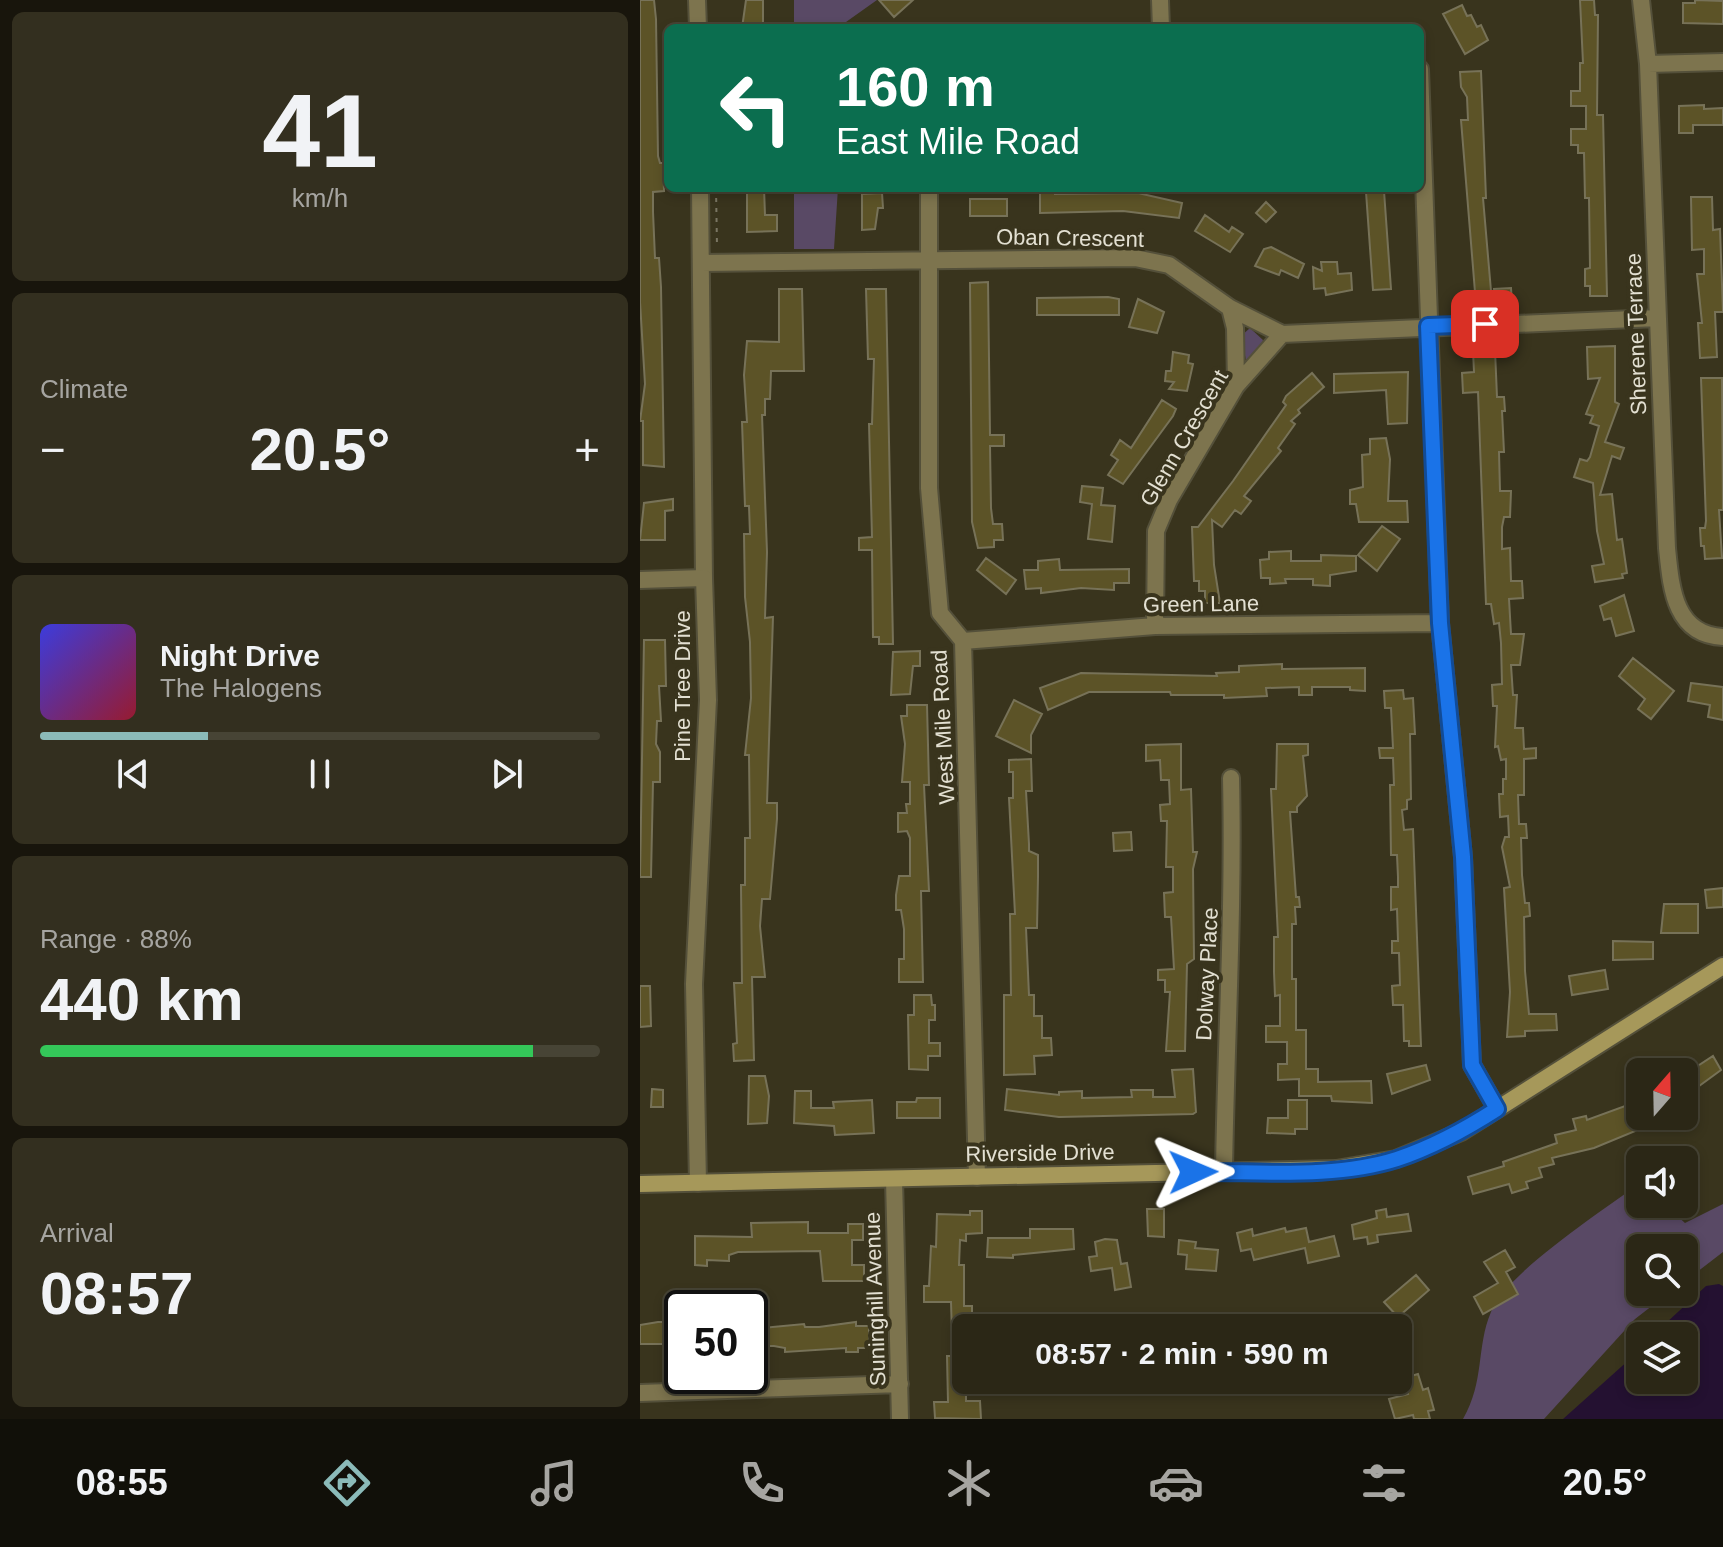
<!DOCTYPE html>
<html lang="en">
<head>
<meta charset="utf-8">
<style>
	body { margin:0; font-family:Helvetica,sans-serif; background:#332f1f; color:#f1f3f6; height:100vh; display:flex; flex-direction:column; font-size:30px; white-space:nowrap }
	* { box-sizing:border-box; margin:0 }
	p { font-size:26px; color:#a6a5a1 }
	.icon { flex:none; width:44px; height:44px; fill:none; stroke:currentColor; stroke-width:2; stroke-linecap:round; stroke-linejoin:round }
	.map { position:relative; flex:1; overflow:hidden }
	.drawer { display:flex; flex-direction:column; gap:12px; padding:12px; background:#18150c; width:640px }
	.drawer>* { flex:none }
	.banner { position:absolute; left:24px; top:24px; width:760px; height:168px; border-radius:12px; box-shadow:0 4px 12px #0003,0 0 0 2px #474435; background:#0b6e4f; color:#fff; overflow:hidden }
	.needle { width:52px; rotate:20deg }
	.tools { position:absolute; left:986px; top:1058px; display:grid; gap:16px }
	.tools a { display:grid; place-items:center; width:72px; height:72px; border-radius:12px; background:#2b2716; box-shadow:0 4px 12px #0003,0 0 0 2px #474435; font-size:40px }
	.speed { position:absolute; left:24px; top:1290px; display:flex; gap:16px; font-size:40px; font-weight:700; text-align:center }
	.speed>* { display:grid; place-content:center; width:104px; height:104px; border-radius:50%; background:#2b2716; box-shadow:0 4px 12px #0003,0 0 0 2px #474435; line-height:1 }
	.speed .limit { border:4px solid #111; border-radius:12px; background:#fff; color:#111 }
	.pin { position:absolute; display:grid; place-items:center; width:68px; height:68px; color:#fff; margin:-34px; border-radius:16px; box-shadow:0 4px 12px #0006 }
	.me { position:absolute; width:88px; margin:-44px; rotate:89deg; stroke-linejoin:round; filter:drop-shadow(0 0 6px #0008) }
	.turn { display:flex; align-items:center; gap:28px; height:168px; padding:0 40px; font-size:36px }
	.turn .icon { width:104px; height:104px; stroke-width:2.5 }
	.turn b { display:block; font-size:56px; line-height:68px }
	.big { font-size:60px; font-weight:700; line-height:1.1 }
	.drawer .widget { flex:1; display:flex; flex-direction:column; justify-content:center; gap:12px; min-width:0; padding:0 28px; border-radius:12px; background:#332f1f }
	.drawer .dial { align-items:center; gap:0 }
	.dial b { font-size:104px; line-height:1 }
	.song { display:flex; align-items:center; gap:24px }
	.cover { width:96px; height:96px; border-radius:12px; background:linear-gradient(135deg,hsl(240 70% 55%),hsl(350 70% 35%)) }
	.played { height:8px; border-radius:4px; background:linear-gradient(90deg,#8bbbb9 30%,#474435 30%) }
	.keys { display:flex; justify-content:space-around; direction:ltr }
	.heat { display:flex; justify-content:space-between; align-items:center; font-size:44px; direction:ltr }
	.charge { height:12px; border-radius:6px; background:linear-gradient(90deg,#34c759 88%,#474435 0) }
	.trip { position:absolute; left:312px; top:1314px; width:460px; height:80px; border-radius:12px; background:#2b2716; box-shadow:0 4px 12px #0003,0 0 0 2px #474435; font-weight:700; line-height:80px; text-align:center }
	.dock { display:flex; height:128px; justify-content:space-around; align-items:center; background:#111009; color:#a6a5a1 }
	.dock .icon { width:56px; height:56px }
	.dock .active { color:#8bbbb9 }
	.dock b { font-size:36px; color:#f1f3f6 }
	main { display:flex; flex:1; min-height:0 }
	.map>svg:first-child { display:block }
	.green { fill:#594965 }
	.water { fill:#241131 }
	.building { fill:#5c5327; stroke:#777258; stroke-width:2 }
	.lines { fill:none; stroke-linecap:round; stroke-linejoin:round }
	.minor-casing { stroke:#54503a; stroke-width:20 }
	.tertiary-casing { stroke:#54503a; stroke-width:20 }
	.secondary-casing { stroke:#54503a; stroke-width:20 }
	.path { stroke:#7a7663; stroke-width:2; stroke-dasharray:4 6; stroke-linecap:butt }
	.minor { stroke:#7d744e; stroke-width:16 }
	.tertiary { stroke:#7d744e; stroke-width:16 }
	.secondary { stroke:#a6985a; stroke-width:16 }
	.route-casing { stroke:#114b97; stroke-width:20 }
	.route { stroke:#1a73e8; stroke-width:14 }
	.labels { text-anchor:middle; dominant-baseline:central; stroke-width:8; stroke-linejoin:round; paint-order:stroke }
	.street-label { font-size:22px; fill:#e3e0d2; stroke:#39341d }
</style>
</head>
<body>
<main>
<section class="drawer">
<div class="widget dial"><b>41</b><p>km/h</p></div>
<div class="widget"><p>Climate</p>
<div class="heat"><a>−</a><b class="big">20.5°</b><a>+</a></div>
</div>
<div class="widget">
<div class="song"><i class="cover"></i><div><b>Night Drive</b><p>The Halogens</p></div></div>
<div class="played"></div>
<div class="keys"><svg class="icon" aria-label="previous" viewBox="0 0 24 24"><path d="M18 5L8 12l10 7zM5 5v14"/></svg><svg class="icon" aria-label="pause" viewBox="0 0 24 24"><path d="M8 5v14M16 5v14"/></svg><svg class="icon" aria-label="next" viewBox="0 0 24 24"><path d="M6 5l10 7-10 7zM19 5v14"/></svg></div>
</div>
<div class="widget"><p>Range · 88%</p><b class="big">440 km</b><div class="charge"></div></div>
<div class="widget"><p>Arrival</p><b class="big">08:57</b></div>
</section>
<div class="map">
<svg width="1083" height="1419" viewBox="0 0 1083 1419">
	<rect width="100%" height="100%" fill="#39341d"/>
	<!-- green -->
	<path class="green" d="M154,0H237L206,22V28H154Z
		M154,188H198L194,249H154Z
		M610,328L623,340L621,348L606,360L601,336Z
		M1000,1183V1204H1024L1045,1223L1083,1204V1252L1044,1282V1248H1000V1292H1030L995,1319L904,1419H823C845,1381 836,1347 851,1312C866,1273 964,1210 1000,1183Z"/>
	<!-- water -->
	<path class="water" d="M1079,1284L1083,1286V1419H923L1000,1350V1380H1044V1336H1012L1066,1286Z"/>
	<!-- building -->
	<path class="building" d="M0,0H14L16,19L18,156L20,163H23L24,191L13,192V212L15,258H19L21,287L24,467L3,465V421H0L5,384L0,302Z
		M106,0H123V28H102Z
		M239,0H273L254,17Z
		M940,0H954L955,15H958L957,115H963L967,296H950V286H945V269L950,268L949,198H945L944,153H938V145H931V129H946V106H931V91H940V63H943Z
		M1055,0L1083,1V24L1043,23V3H1055Z
		M822,5L827,16L831,15L837,27L841,25L848,40L825,54L803,14Z
		M841,71L846,198H843L851,291L835,292L821,120H828L827,97L821,87L820,72Z
		M1064,105V109L1083,108V125H1053V133H1039V106Z
		M107,188H124L125,215H137V231L107,232Z
		M400,188H415V194L498,193L542,203L539,218L483,211L400,213Z
		M744,191L751,289L733,290L726,192Z
		M242,193L243,208H238L235,229L222,230V194Z
		M1051,197H1072L1073,230L1080,229L1083,312H1075L1077,357L1060,358L1058,323H1062L1057,274H1064V249L1052,250Z
		M330,199H367V216H330Z
		M626,202L636,212L626,222L616,213Z
		M565,215L589,232L592,227L603,234L590,252L555,231Z
		M631,247L664,264L658,278L641,270L639,275L615,266L624,249Z
		M681,262H697L698,274L711,273L712,290L686,295L685,288L674,289L673,267L682,271Z
		M348,282L350,435H364V446H350L351,508L353,524H362L363,540H354V547L338,548L332,522L330,283Z
		M871,288L872,304L855,305L854,289Z
		M139,289H162L164,371H131L130,399H125V415H122L127,552L125,618L133,617L127,803H137V819L130,899H122L120,926L125,977H112L114,1060L94,1061L93,1044L97,1043L94,983H102L101,885H105V838H110L109,755H105L111,698L110,642L105,597L104,534H110L109,506H105L102,422H107L104,375L107,341L139,342Z
		M226,289H246L253,644H239V637H233L232,550H219V538L232,537L229,424H232L234,359H228Z
		M468,297L479,299V315H397V298Z
		M498,299L524,312L517,333L489,327Z
		M975,346V402L979,404L965,442L984,448L980,459L972,456L960,495L972,494L977,540L982,539L987,573L982,574L983,578L955,582L952,566L964,564L957,531L953,483L934,477L940,459L947,461L950,457L959,426L950,423L953,416L946,414L960,378L948,379L947,347Z
		M855,350L857,397H864L865,411H862L864,452H859L860,491H871L870,517H864L862,527V549L870,548L871,581H882L883,598L869,599L871,634H884L880,665H871L873,695H877L875,728H883L884,749L896,748V758L884,759V795H878L879,824H886L887,838H881L882,875L885,903H889L890,916L884,917L885,971L889,1014H916L917,1030L885,1031V1036L867,1037L870,992L864,888L870,887L862,847L865,837H869L868,816L860,817L859,794H863V779H866V759L861,760L858,746L855,747L857,706H853L852,685L862,684L861,643L859,623L854,624L851,604H846L838,392L823,393L822,373L834,372L833,351Z
		M533,352L549,355L548,363L553,364L547,391L529,389L534,382L525,381L526,371H531Z
		M768,372L767,423L748,424L746,390L694,393V374Z
		M672,373L684,387L658,410L660,413L651,421L655,424L638,448L641,451L604,496L611,501L601,514L595,510L582,527L572,520L574,565L580,603H565V591H559V581H554L552,527H558L593,481L646,405L643,402L646,396Z
		M1061,378H1082L1083,510H1079L1082,558L1065,559L1064,546H1061L1060,528H1065L1066,521Z
		M522,400L536,409L533,416L483,484L468,475L478,460L471,455L480,440L491,448Z
		M746,438L750,459L748,501H767L768,522H719L716,504H710V490L723,487L722,455L730,454V439Z
		M442,486L463,488L461,505L475,506L472,542L448,539L452,504L440,502Z
		M33,499V510L25,511V540H0L4,503Z
		M742,526L760,539L737,571L718,555Z
		M651,551V561H681V555L716,556V571L690,575V586L673,585V579H645L646,583L630,584V578H621L620,560L629,559V552Z
		M346,558L376,580L366,594L337,570Z
		M419,559L420,570L489,569V583H474V590L441,588L401,593V588L386,589L384,570H398V561Z
		M984,595L994,631L976,636L971,618L964,620L960,606Z
		M4,640H25L26,686H19L21,721H17L16,744L20,752V782H13L11,877H0Z
		M280,651V666H273L270,694L251,695L253,652Z
		M993,658L1034,691L1011,719L998,709L1005,699L979,676Z
		M642,664V669L725,668V691L710,690V687H672V695H659V687L626,688L627,696L584,698V695H531L530,692H449L408,710L400,688L441,673L577,676L576,673L599,672V666Z
		M1051,683L1083,687V720L1068,717L1070,705L1048,701Z
		M763,690L764,699L773,698L775,734H770L771,799L767,800V809L762,810L764,830L773,829L781,1046H769V1041H764L763,1005H753L752,986L760,985L759,953H752V941H758L757,909L751,910V887H758V877L757,855H751L750,785H754L753,758H740L739,748H753L751,708H745L744,691Z
		M374,700L402,714L391,735V753L356,736Z
		M267,705H287L289,785H284L289,891H281L283,982H259V959H264V929L261,910H256V895L259,876H270V838L267,831L258,832V813H267L266,804H270V782H262L265,744L261,716H267Z
		M541,744V790L551,789L553,852H557L553,869L554,959L547,964L545,1051H526L530,992H525V980H518V970L534,969L531,917H525L524,893L533,892V867H526L527,821H521L520,805L530,804L529,780H521L520,760L506,761V745Z
		M637,744H668V755L663,756L667,796L657,807V812H650L656,897H659L660,907H655L656,924H652V979H656V1030H666V1069H678V1082L731,1081L732,1103L692,1101L691,1096H659V1079L638,1080V1064H647V1042H626V1026H640V995L635,996L634,972V937H638L631,789H636Z
		M391,759L392,791H386L389,844V851L398,855V877L397,928H386L389,995H394V1016H402V1038H411L412,1055L394,1056L395,1074L364,1075V995H371L370,914H375L369,798H373V772H369V760Z
		M491,832L492,850L474,851L473,833Z
		M1083,888V907L1067,908L1065,890Z
		M1024,904H1058V933H1021Z
		M973,941L1013,942V959L973,960Z
		M965,970L968,989L932,995L929,976Z
		M0,986H10L11,1026L0,1027Z
		M274,995H291L292,1005H295V1020H289V1043H300V1056H288V1070L269,1069L268,1015H274Z
		M1073,1056L1081,1070L1044,1097V1075Z
		M786,1065L790,1080L752,1094L747,1074Z
		M553,1069L556,1112L553,1114L419,1117L365,1110L367,1089L419,1095V1092L442,1091V1098L492,1097L491,1090H513V1097H535L532,1070Z
		M109,1076H125L129,1096L127,1123L108,1124Z
		M12,1089L23,1090V1107H11Z
		M155,1091H171V1108H194L193,1102L232,1100L234,1133L195,1135L194,1126L154,1123Z
		M277,1098H300V1118H257V1102H276Z
		M648,1100H667V1129H655V1134L627,1133L628,1118H648Z
		M996,1102L1005,1127L954,1148L912,1158L914,1164L899,1168L902,1177L886,1182L888,1188L872,1193L869,1184L833,1194L828,1177L864,1166L863,1162L917,1143L915,1135L936,1130L933,1119L946,1116L947,1120Z
		M507,1209H524V1237L508,1236Z
		M746,1209L747,1217L768,1214L771,1231L737,1235L738,1242L728,1244L727,1237L714,1239L712,1225L737,1218L736,1211Z
		M330,1211H342V1233L326,1234V1241L320,1240L319,1265H324V1306H332V1328H326V1334L312,1335L311,1302H284V1286H289L291,1246L296,1247L297,1214L330,1215Z
		M168,1222V1233H208V1224H223V1240H212V1265H224V1281H183L180,1251L98,1252L89,1255V1261L67,1260V1266L55,1265V1236L112,1237L111,1223Z
		M645,1228L646,1232L666,1228L669,1242L694,1236L699,1256L668,1263L665,1248L614,1260L611,1249L601,1251L597,1233L612,1229L613,1236Z
		M390,1229H433L434,1249L373,1255V1258L347,1257L348,1238H390Z
		M465,1239L477,1240L481,1264L487,1263L491,1287L475,1290L472,1268L451,1271L449,1257L457,1256L455,1242Z
		M539,1240L556,1242L555,1248L578,1250L576,1271L546,1269L547,1255L538,1254Z
		M865,1250L875,1267L866,1272L878,1294L843,1314L834,1297L858,1283L844,1262Z
		M776,1275L789,1290L758,1317L744,1302Z
		M18,1322H42V1344H0V1325Z
		M216,1322V1326H229V1348H218V1352H206V1348L145,1352V1348L134,1346H110V1324H122V1328L164,1324L165,1327H179Z
		M307,1356H326V1401H340L341,1419L295,1418L294,1402H308Z
		M778,1374L783,1390L788,1388L794,1410L788,1411L790,1419H774L773,1415L755,1419L749,1399L768,1394L764,1378Z"/>
	<g class="lines">
		<!-- minor casing -->
		<g class="minor-casing">
			<path id="minor" d="M57,0L58,28
				M520,0L521,28
				M1001,0L1008,64L1027,548C1031,587 1034,635 1083,637
				M1008,64L1083,62
				M780,69L800,623L823,857L832,1065L857,1109
				M60,188L64,578
				M289,188V488L300,613L323,641L337,1177
				M61,263L495,258L529,265L590,308L642,334L1017,318
				M590,308L595,328L596,386
				M515,626L516,531L529,500L596,386L642,334
				M323,641L515,626L800,623
				M584,1171C586,1040 594,909 591,778
				M254,1179L260,1419
				M0,1393L260,1384"/>
		</g>
		<!-- tertiary casing -->
		<g class="tertiary-casing">
			<path id="tertiary" d="M0,580L64,578L68,700L54,984L58,1183"/>
		</g>
		<!-- secondary casing -->
		<g class="secondary-casing">
			<path id="secondary" d="M0,1184L696,1169L756,1159L821,1132L1083,966"/>
		</g>
		<!-- path -->
		<path class="path" d="M76,188L77,247"/>
		<!-- minor -->
		<use href="#minor" class="minor"/>
		<!-- tertiary -->
		<use href="#tertiary" class="tertiary"/>
		<!-- secondary -->
		<use href="#secondary" class="secondary"/>
	</g>
	<g class="lines">
		<!-- route casing -->
		<g class="route-casing">
			<path id="route" d="M553,1172C618,1171 694,1179 757,1159C793,1147 826,1129 857,1109L832,1065L823,857L800,623L788,326L845,324"/>
		</g>
		<!-- route -->
		<use href="#route" class="route"/>
	</g>
	<g class="labels">
		<!-- street labels -->
		<g class="street-label">
			<text transform="translate(430 238) rotate(1)">Oban Crescent</text>
			<text transform="translate(996 334) rotate(-92)">Sherene Terrace</text>
			<text transform="translate(544 438) rotate(-60)">Glenn Crescent</text>
			<text transform="translate(561 604) rotate(-1)">Green Lane</text>
			<text transform="translate(42 686) rotate(-90)">Pine Tree Drive</text>
			<text transform="translate(303 727) rotate(-93)">West Mile Road</text>
			<text transform="translate(567 974) rotate(-87)">Dolway Place</text>
			<text transform="translate(400 1153) rotate(-1)">Riverside Drive</text>
			<text transform="translate(235 1299) rotate(-92)">Suninghill Avenue</text>
		</g>
	</g>
</svg>
<div class="tools">
<a><svg class="needle" viewBox="-14 -14 28 28"><path d="M0-13l5 13h-10z" fill="#e53935"/><path d="M0 13l5-13h-10z" fill="#a6a5a1"/></svg></a>
<a><svg class="icon" aria-label="sound" viewBox="0 0 24 24"><path d="M4 9h4l5-4v14l-5-4H4zM17 9q2 3 0 6"/></svg></a>
<a><svg class="icon" aria-label="search" viewBox="0 0 24 24"><circle cx="10" cy="10" r="6"/><path d="M15 15l6 6"/></svg></a>
<a><svg class="icon" aria-label="layers" viewBox="0 0 24 24"><path d="M12 4l9 5-9 5-9-5zM3 14l9 5 9-5"/></svg></a>
</div>
<div class="speed"><div class="limit">50</div></div>
<div class="pin" style="left:845px;top:324px;background:#d93025"><svg class="icon" aria-label="arrive" viewBox="0 0 24 24"><path d="M6 21V4h12l-3 4 3 4H6"/></svg></div>
<svg class="me" style="left:553px;top:1172px" viewBox="-20 -20 40 40"><path d="M0-17L14 15 0 8-14 15z" fill="#1a73e8" stroke="#fff" stroke-width="4"/></svg>
<div class="trip">08:57 · 2 min · 590 m</div>
<div class="banner">
<div class="turn"><svg class="icon" aria-label="left" viewBox="0 0 24 24"><path d="M17 20v-9H6M10 6l-5 5 5 5"/></svg><div><b>160 m</b>East Mile Road</div></div>
</div>
</div>
</main>
<nav class="dock">
<b>08:55</b>
<svg class="icon active" aria-label="directions" viewBox="0 0 24 24"><path d="M12 3l9 9-9 9-9-9zM9 14v-3h6M13 9l2 2-2 2"/></svg>
<svg class="icon" aria-label="music" viewBox="0 0 24 24"><path d="M9 18V5l10-2v13"/><circle cx="6" cy="18" r="3"/><circle cx="16" cy="16" r="3"/></svg>
<svg class="icon" aria-label="phone" viewBox="0 0 24 24"><path d="M5 4h4l2 5-3 2q2 4 5 5l2-3 5 2v4C11 20 4 13 5 4z"/></svg>
<svg class="icon" aria-label="climate" viewBox="0 0 24 24"><path d="M12 3v18M4 7l16 10M4 17L20 7"/></svg>
<svg class="icon" aria-label="car" viewBox="0 0 24 24"><path d="M5 17H2v-5l4-1 3-4h7l3 4 3 1v5h-3M9 17h6M6 11h13"/><circle cx="7" cy="17" r="2"/><circle cx="17" cy="17" r="2"/></svg>
<svg class="icon" aria-label="filters" viewBox="0 0 24 24"><path d="M4 7h16M4 17h16"/><circle cx="9" cy="7" r="2"/><circle cx="15" cy="17" r="2"/></svg>
<b>20.5°</b>
</nav>
</body>
</html>
